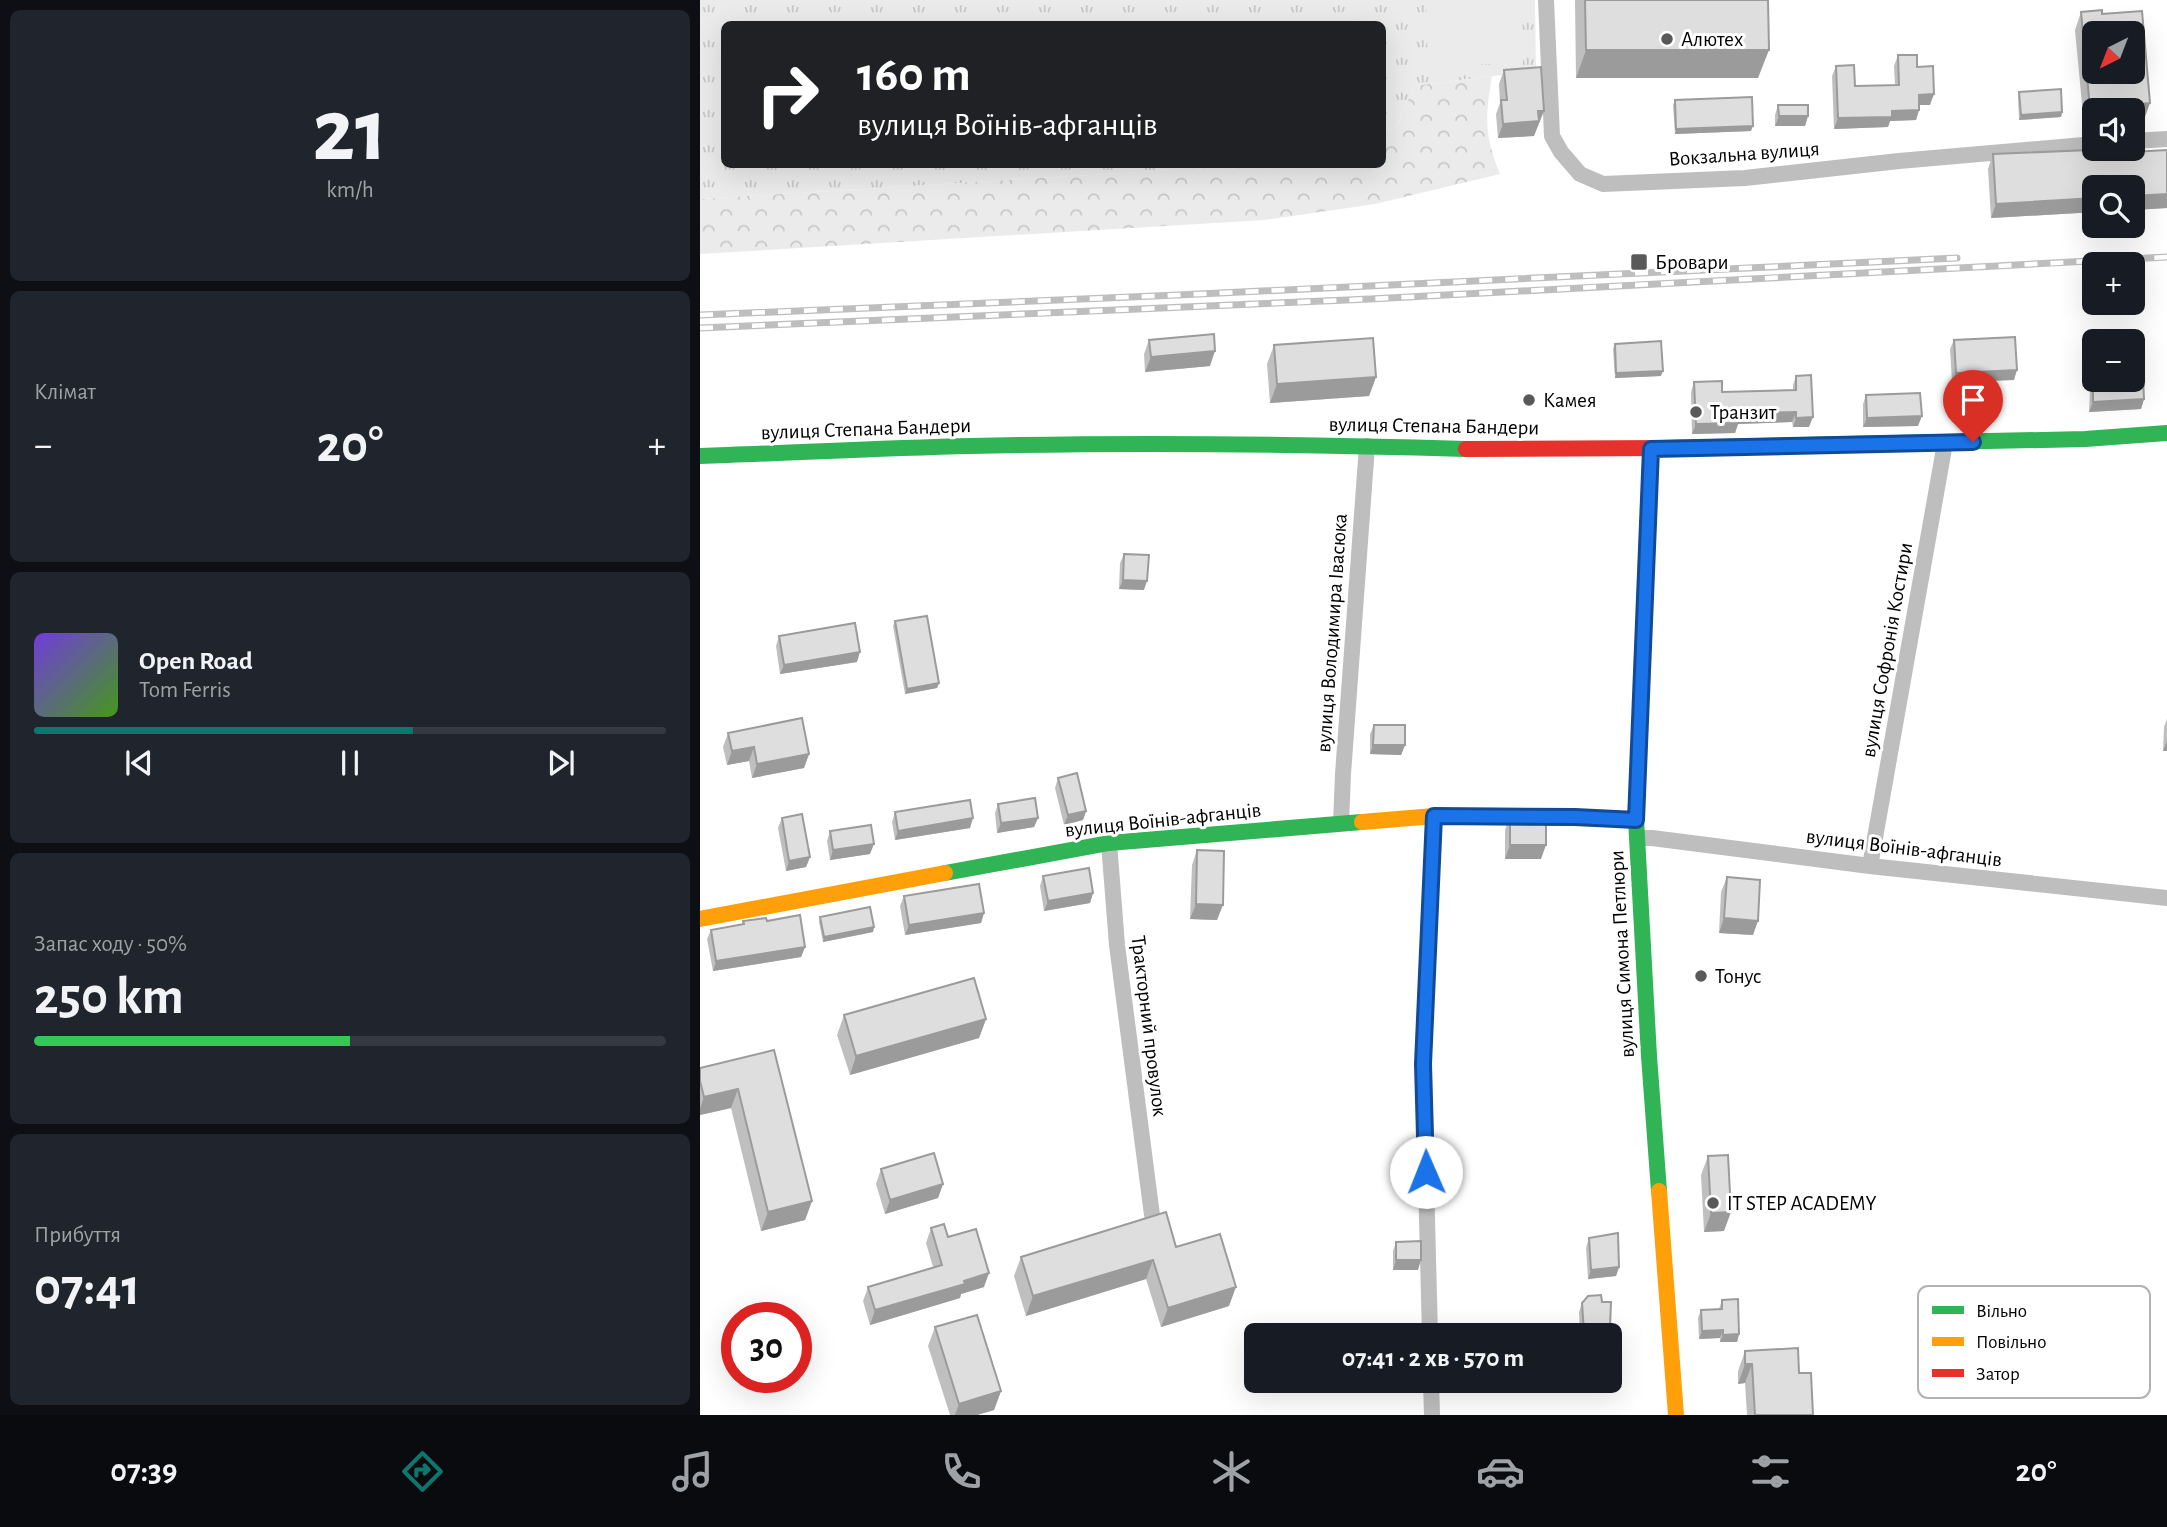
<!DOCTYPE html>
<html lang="uk">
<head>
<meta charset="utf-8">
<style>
	body { margin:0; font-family:"Alegreya Sans",sans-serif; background:#20242c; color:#f1f3f6; height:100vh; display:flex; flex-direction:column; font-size:26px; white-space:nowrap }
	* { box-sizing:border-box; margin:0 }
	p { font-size:23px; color:#9ea1a6 }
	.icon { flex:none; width:38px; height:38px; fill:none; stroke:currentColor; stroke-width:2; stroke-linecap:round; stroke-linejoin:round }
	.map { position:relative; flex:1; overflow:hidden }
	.details { display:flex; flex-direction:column; gap:10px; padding:10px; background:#0d0f14; width:700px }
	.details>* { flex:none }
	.top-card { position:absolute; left:21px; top:21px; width:665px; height:147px; border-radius:10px; box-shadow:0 7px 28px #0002; background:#202124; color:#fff; overflow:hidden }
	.needle { width:46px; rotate:222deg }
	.buttons { position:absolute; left:1382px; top:21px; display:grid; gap:14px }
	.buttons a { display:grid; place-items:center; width:63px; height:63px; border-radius:10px; background:#171b24; box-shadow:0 7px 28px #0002; font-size:35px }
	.speed { position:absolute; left:21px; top:1302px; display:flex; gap:14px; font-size:35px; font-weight:700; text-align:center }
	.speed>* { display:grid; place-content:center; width:91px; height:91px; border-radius:50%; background:#171b24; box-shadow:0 7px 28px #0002; line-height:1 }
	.speed .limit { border:10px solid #d22; background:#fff; color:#111 }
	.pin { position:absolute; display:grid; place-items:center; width:60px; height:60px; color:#fff; margin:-72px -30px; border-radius:50% 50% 50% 0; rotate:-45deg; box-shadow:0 0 7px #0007 }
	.pin .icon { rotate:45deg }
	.me { position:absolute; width:77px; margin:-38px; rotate:359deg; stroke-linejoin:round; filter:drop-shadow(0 0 5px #0008) }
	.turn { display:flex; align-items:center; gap:24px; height:147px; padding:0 21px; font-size:32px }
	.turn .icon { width:91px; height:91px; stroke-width:2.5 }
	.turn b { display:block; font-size:49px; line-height:60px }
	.big { font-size:52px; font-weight:600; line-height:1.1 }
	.details .card { flex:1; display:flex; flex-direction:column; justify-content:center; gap:10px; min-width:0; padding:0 24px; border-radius:10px; background:#20242c }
	.details .dial { align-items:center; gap:0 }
	.dial b { font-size:91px; line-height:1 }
	.song { display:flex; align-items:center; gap:21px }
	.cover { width:84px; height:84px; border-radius:10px; background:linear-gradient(135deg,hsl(260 70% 55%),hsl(100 70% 35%)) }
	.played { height:7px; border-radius:4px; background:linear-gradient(90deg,#0f766e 60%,#363941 60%) }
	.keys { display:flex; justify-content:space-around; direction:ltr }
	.heat { display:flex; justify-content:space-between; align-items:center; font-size:38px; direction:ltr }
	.charge { height:10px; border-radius:5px; background:linear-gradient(90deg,#34c759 50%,#363941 0) }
	.trip { position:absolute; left:544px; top:1323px; width:378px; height:70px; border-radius:10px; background:#171b24; box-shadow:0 7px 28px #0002; font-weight:600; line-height:70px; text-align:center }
	.dock { display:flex; height:112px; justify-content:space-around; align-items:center; background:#090b0e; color:#9ea1a6 }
	.dock .icon { width:49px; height:49px }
	.dock .active { color:#0f766e }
	.dock b { font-size:32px; color:#f1f3f6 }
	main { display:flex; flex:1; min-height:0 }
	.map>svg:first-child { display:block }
	.grass { fill:url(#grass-tufts) }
	.forest { fill:url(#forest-crowns) }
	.green { fill:#ebebeb }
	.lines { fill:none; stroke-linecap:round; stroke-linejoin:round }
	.street { stroke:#bebebe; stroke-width:16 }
	.fast { stroke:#30b455; stroke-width:16 }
	.slow { stroke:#ff9f0a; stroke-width:16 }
	.jam { stroke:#e5322d; stroke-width:16 }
	.rail-casing { stroke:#bebebe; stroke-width:7 }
	.rail { stroke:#fff; stroke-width:4.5; stroke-dasharray:13; stroke-linecap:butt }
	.wall { fill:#bfbfbf }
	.shaded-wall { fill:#9b9b9b }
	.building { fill:#dedede; stroke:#9b9b9b; stroke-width:2; fill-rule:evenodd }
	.route-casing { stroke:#114b97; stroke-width:18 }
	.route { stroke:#1a73e8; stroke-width:12 }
	.poi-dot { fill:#595959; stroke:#fff; stroke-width:2.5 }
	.labels { text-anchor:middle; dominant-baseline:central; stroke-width:6; stroke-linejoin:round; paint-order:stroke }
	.poi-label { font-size:21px; fill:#000; stroke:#fff; text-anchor:start }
	.street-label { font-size:21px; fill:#000; stroke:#fff }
	.key { fill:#fff; stroke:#b2b2b2; stroke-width:2 }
	.key-label { font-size:19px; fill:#000 }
</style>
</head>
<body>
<main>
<section class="details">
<div class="card dial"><b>21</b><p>km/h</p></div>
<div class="card"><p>Клімат</p>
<div class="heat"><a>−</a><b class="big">20°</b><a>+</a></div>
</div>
<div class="card">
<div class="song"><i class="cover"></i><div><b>Open Road</b><p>Tom Ferris</p></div></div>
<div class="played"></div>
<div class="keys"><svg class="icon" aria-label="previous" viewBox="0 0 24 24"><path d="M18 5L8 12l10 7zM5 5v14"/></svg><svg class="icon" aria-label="pause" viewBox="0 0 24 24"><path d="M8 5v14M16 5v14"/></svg><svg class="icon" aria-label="next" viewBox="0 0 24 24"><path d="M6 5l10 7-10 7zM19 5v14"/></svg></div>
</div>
<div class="card"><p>Запас ходу · 50%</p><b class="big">250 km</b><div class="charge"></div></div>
<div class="card"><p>Прибуття</p><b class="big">07:41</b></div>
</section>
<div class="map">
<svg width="1467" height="1415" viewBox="0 0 1467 1415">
	<defs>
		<pattern id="grass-tufts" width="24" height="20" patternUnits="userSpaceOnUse" patternTransform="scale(1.75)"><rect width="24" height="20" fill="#ebebeb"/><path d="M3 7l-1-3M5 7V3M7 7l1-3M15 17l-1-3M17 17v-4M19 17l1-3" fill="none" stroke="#c8c8c8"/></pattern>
		<pattern id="forest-crowns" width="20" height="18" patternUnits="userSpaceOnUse" patternTransform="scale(1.75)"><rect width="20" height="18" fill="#ebebeb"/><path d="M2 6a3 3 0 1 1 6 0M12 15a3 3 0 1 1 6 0" fill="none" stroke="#c8c8c8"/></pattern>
	</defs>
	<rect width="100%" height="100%" fill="#fff"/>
	<!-- grass -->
	<path class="grass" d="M0,0H835L836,73L792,76L714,86L697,127L683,130L682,24H24V164L500,165L472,170L0,199Z"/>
	<!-- forest -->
	<path class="forest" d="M792,76C785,118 784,134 800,174L675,204L564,220L0,254V199L471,170L500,165L682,164L683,130L697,127L714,86Z"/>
	<!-- green -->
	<path class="green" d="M726,0H822L823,63L728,66Z"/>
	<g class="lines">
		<!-- street -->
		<path class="street" d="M846,0L852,136L861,152L880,174L903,184L1045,178L1199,161L1395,144
			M1433,141L1467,139
			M641,823L643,774L667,446
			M937,838H952L1170,866L1467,898
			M409,843L417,945L452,1215
			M1170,866L1245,443
			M730,1335L723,1064L734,816
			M731,1381L732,1415"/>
		<!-- fast -->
		<path class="fast" d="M965,448L1385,439L1467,433
			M951,449L936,819L949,1056L959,1191
			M0,456C90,453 181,448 271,446C436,442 601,444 766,449
			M245,873L409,843L662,822"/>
		<!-- slow -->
		<path class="slow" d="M662,822L734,816L936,819
			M0,919L245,873
			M959,1191L976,1415"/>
		<!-- jam -->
		<path class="jam" d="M766,449L965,448"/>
		<!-- rail casing -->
		<g class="rail-casing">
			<path id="rail" d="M0,315L478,295L1257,258
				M0,328L670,299L1467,257"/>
		</g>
		<!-- rail -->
		<use href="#rail" class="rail"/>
	</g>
	<!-- wall -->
	<path class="wall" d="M875,0H1068L1058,78H876Z
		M1381,12L1402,14L1444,120L1433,121V110H1395V124L1384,125L1375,30Z
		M1198,55L1217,67L1230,105H1219V110L1216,120L1190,121L1188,127L1134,129L1132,76L1136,66L1155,86L1195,85L1194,66Z
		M804,70L839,125H837L834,136L798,138L796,114L800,103L799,84Z
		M1319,92L1362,112L1361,117L1319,120L1318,97Z
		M975,100L1051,131L975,134L973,105Z
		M1078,105L1108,116L1105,126H1075V115Z
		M1467,150V208L1433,210V187H1395V212L1291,218L1288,169L1293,154L1433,152Z
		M449,340L510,366L445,372L444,354Z
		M1254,340L1314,380L1252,382L1250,349Z
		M915,344L961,376L915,378L913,349Z
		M574,345L676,377L669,396L570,403L567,364Z
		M1096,376L1109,427H1093L1092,422L1038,424L1035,433L992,434L991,392L994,382L1022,392L1093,390V385Z
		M1393,380L1444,399L1441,409L1389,412L1390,389Z
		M1166,395L1218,426L1163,427V404Z
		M424,554L444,590L419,589L420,563Z
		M195,621L239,683L237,688L205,694L193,626Z
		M79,636L157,662L80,674L76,646Z
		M1467,719V751H1463L1464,727Z
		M674,725L705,745L701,755L670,754V734Z
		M28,733L109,754L104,768L52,778L49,761L27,765L23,747Z
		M358,778L386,811L383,820L364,825L355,788Z
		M298,804L338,818L334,827L297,833L295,813Z
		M195,812L270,828L195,840L192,822Z
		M810,816L841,859H805V830Z
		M82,818L110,857L106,867L86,871L78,828Z
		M130,831L170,854L130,860L127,841Z
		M497,850L517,920L490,919L492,865Z
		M343,876L393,893L390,903L344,911L340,886Z
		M1027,877L1053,935L1019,933L1021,892Z
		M204,896L284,913L281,923L205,935L200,906Z
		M120,917L174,927L173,932L123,942L119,922Z
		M43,921H67L105,947L101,957L13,971L7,939L11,930L42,924Z
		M144,1015L286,1019L279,1038L150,1075L137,1035Z
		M74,1050L112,1201L105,1220L61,1231L31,1108L0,1115V1068Z
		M1008,1156L1024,1231L1004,1232L1001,1175Z
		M181,1169L243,1184L238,1198L185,1214L176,1184Z
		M231,1228L248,1237L284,1287L261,1294L260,1298L170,1325L163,1301L168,1287L233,1267L226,1243Z
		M889,1238L919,1267L916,1276L888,1279L886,1248Z
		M696,1242L718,1270H693V1251Z
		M476,1247L529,1306L461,1327L446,1279L326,1316L314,1276L321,1257Z
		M1022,1300L1039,1334L1037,1342H1020V1338L999,1339L998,1318L1001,1310L1019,1309Z
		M902,1302L910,1327L907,1335H880L879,1312L882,1303Z
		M235,1327L301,1391L294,1410L277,1415H250L228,1346Z
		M1045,1351L1099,1373L1113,1415H1047L1045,1383L1038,1384V1371Z"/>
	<!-- shaded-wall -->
	<path class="shaded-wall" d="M886,50H1069L1058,78H876Z
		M1234,94L1230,105H1215L1219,95Z
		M1450,103L1444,120L1433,121V110H1395V124L1384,125L1390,108Z
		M1219,110L1216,120L1190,121L1188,127L1134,129L1138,118L1192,111Z
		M838,111H844L834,136L798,138L803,124Z
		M1362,112L1361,117L1319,120L1321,115Z
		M1079,116H1108L1105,126H1075Z
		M1053,126L1051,131L975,134L976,129Z
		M1467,194V208L1433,210V196Z
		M1395,198V212L1291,218L1296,204Z
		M515,351L510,366L445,372L451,357Z
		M1317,370L1314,380L1252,382L1256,373Z
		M963,371L961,376L915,378L916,373Z
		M676,377L669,396L570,403L577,384Z
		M1444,399L1441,409L1389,412L1393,402Z
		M1096,412L1092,422L1038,424L1035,433L992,434L996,424L1038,414Z
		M1222,416L1218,426L1163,427L1167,418Z
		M1113,417L1109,427H1093L1096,418Z
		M423,580L447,581L444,590L419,589Z
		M160,652L157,662L80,674L84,665Z
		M239,683L237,688L205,694L207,689Z
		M1467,741V751H1463Z
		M673,745H705L701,755L670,754Z
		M54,747L49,761L27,765L32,751Z
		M109,754L104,768L52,778L57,764Z
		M386,811L383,820L364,825L368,815Z
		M273,818L270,828L195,840L198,831Z
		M338,818L334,827L297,833L301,823Z
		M174,844L170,854L130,860L133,850Z
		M810,845H846L841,859H805Z
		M110,857L106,867L86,871L89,861Z
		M393,893L390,903L344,911L348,901Z
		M496,904L523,905L517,920L490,919Z
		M284,913L281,923L205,935L209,925Z
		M1024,918L1058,921L1053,935L1019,933Z
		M174,927L173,932L123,942L124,937Z
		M105,947L101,957L13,971L16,961Z
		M286,1019L279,1038L150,1075L156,1056Z
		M38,1089L31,1108L0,1115V1108L4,1097Z
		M243,1184L238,1198L185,1214L190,1200Z
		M112,1201L105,1220L61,1231L68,1212Z
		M1031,1212L1024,1231L1004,1232L1011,1213Z
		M453,1260L446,1279L326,1316L333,1296Z
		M696,1260H721L718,1270H693Z
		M919,1267L916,1276L888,1279L891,1270Z
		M289,1273L284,1287L261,1294L260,1298L170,1325L175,1310Z
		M536,1287L529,1306L461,1327L468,1308Z
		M910,1327L907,1335H882L884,1332L903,1328Z
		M1023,1330L1020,1338L999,1339L1002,1331Z
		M1039,1334L1037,1342H1020L1023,1335Z
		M1045,1364H1052L1045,1383L1038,1384Z
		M301,1391L294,1410L277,1415H255L259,1404Z"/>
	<!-- building -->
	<path class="building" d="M885,0H1068L1069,50H886Z
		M1402,10V14L1442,11L1450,103L1390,108L1381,12ZM1395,33H1433V72H1395Z
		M1198,55H1217V67L1233,66L1234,94L1219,95V110L1192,111V117L1138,118L1136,66L1154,65L1155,86L1199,85Z
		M841,67L844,111H838L839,121L803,124L801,100H807L804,70Z
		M1361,89L1362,112L1321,115L1319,92Z
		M1052,97L1053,126L976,129L975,100Z
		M1078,105H1108V116H1079Z
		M1413,149H1433V152L1467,150V194L1433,196V187H1395V198L1296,204L1293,154Z
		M514,334L515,351L451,357L449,340Z
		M1315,337L1317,370L1256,373L1254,340Z
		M673,338L676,377L577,384L574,345Z
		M961,341L963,371L916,373L915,344Z
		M1111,375L1113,417L1096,418V412L1038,414L1039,423L996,424L994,382L1022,381V392L1096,390V376Z
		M1443,377L1444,399L1393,402V380H1433V378Z
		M1220,393L1222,416L1167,418L1166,395Z
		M424,554L449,555L447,581L423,580Z
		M227,616L239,683L207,689L195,621Z
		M155,623L160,652L84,665L79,636Z
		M102,718L109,754L57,764L54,747L32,751L28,733Z
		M674,725H705V745H673Z
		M377,773L386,811L368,815L358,778Z
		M335,798L338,818L301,823L298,804Z
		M270,800L273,818L198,831L195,812Z
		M102,814L110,857L89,861L82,818Z
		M810,816H846V845H810Z
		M171,825L174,844L133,850L130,831Z
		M497,850L524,851L523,905L496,904Z
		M389,868L393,893L348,901L343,876Z
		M1027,877L1060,880L1058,921L1024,918Z
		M279,884L284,913L209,925L204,896Z
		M170,907L174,927L124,937L120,917Z
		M100,915L105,947L16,961L11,930L44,924L43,921L66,918L67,921Z
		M274,978L286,1019L156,1056L144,1015Z
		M74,1050L112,1201L68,1212L38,1089L4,1097L0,1081V1068Z
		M234,1153L243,1184L190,1200L181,1169Z
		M1028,1155L1031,1212L1011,1213L1008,1156Z
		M466,1212L476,1247L520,1234L536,1287L468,1308L453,1260L333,1296L321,1257Z
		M244,1224L248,1237L276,1229L289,1273L264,1281L265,1284L175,1310L168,1287L242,1265L231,1228Z
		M918,1233L919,1267L891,1270L889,1238Z
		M721,1241V1260H696V1242Z
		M901,1295L902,1302H911L910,1327L903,1328V1332H884L882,1303L888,1296Z
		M1038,1299L1039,1334L1023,1335V1330L1002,1331L1001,1310L1022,1309V1300Z
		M277,1315L301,1391L259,1404L235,1327Z
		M1098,1348L1099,1373H1111L1113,1415H1055L1052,1364H1045V1351Z"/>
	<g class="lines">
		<!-- route casing -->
		<g class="route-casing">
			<path id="route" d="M726,1172L723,1064L734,816L875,817L936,820L951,449L1273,442"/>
		</g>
		<!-- route -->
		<use href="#route" class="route"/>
	</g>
	<!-- markers -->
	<g class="poi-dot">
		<circle cx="967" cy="39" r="7"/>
		<rect x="930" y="253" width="18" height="18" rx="3.5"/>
		<circle cx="829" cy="400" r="7"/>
		<circle cx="996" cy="412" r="7"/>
		<circle cx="1001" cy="976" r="7"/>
		<circle cx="1013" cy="1203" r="7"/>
	</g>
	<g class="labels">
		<!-- poi labels -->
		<g class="poi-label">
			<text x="981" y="39">Алютех</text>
			<text x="955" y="262">Бровари</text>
			<text x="843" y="400">Камея</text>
			<text x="1010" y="412">Транзит</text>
			<text x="1015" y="976">Тонус</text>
			<text x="1027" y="1203">IT STEP ACADEMY</text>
		</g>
		<!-- street labels -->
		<g class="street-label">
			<text transform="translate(1044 154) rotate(-4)">Вокзальна вулиця</text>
			<text transform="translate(734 426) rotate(1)">вулиця Степана Бандери</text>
			<text transform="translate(166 429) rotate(-2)">вулиця Степана Бандери</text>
			<text transform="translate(632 633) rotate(-86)">вулиця Володимира Івасюка</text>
			<text transform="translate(1187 650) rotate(-80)">вулиця Софронія Костири</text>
			<text transform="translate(463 820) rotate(-6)">вулиця Воїнів-афганців</text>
			<text transform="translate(1204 848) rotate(7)">вулиця Воїнів-афганців</text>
			<text transform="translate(922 954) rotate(-93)">вулиця Симона Петлюри</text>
			<text transform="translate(449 1026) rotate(83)">Тракторний провулок</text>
		</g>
	</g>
	<!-- legend -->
	<rect x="1218" y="1286" width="232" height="112" rx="10" class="key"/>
	<rect x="1232" y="1306" width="32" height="8" fill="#30b455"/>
	<rect x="1232" y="1337" width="32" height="9" fill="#ff9f0a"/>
	<rect x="1232" y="1369" width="32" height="8" fill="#e5322d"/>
	<g class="key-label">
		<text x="1276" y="1317">Вільно</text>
		<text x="1276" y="1348">Повільно</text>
		<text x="1276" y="1380">Затор</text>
	</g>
</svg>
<div class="buttons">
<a><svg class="needle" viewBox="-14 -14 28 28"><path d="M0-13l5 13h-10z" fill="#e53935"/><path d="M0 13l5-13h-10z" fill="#9ea1a6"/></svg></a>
<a><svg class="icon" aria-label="sound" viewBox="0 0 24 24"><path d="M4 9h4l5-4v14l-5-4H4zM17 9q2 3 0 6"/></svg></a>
<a><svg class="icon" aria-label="search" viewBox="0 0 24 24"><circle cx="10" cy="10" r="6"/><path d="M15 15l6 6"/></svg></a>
<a>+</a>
<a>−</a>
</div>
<div class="speed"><div class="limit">30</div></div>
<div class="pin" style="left:1273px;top:442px;background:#d93025"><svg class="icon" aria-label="arrive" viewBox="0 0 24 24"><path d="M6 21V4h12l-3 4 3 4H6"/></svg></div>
<svg class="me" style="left:726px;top:1172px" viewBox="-20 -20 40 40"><circle r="19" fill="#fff"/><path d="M0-13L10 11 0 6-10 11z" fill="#1a73e8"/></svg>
<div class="trip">07:41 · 2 хв · 570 m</div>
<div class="top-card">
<div class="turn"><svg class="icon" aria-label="right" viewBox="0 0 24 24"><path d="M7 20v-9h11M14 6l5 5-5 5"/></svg><div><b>160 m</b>вулиця Воїнів-афганців</div></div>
</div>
</div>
</main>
<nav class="dock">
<b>07:39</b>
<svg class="icon active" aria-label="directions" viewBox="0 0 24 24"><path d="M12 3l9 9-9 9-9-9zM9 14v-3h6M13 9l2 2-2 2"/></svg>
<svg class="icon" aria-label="music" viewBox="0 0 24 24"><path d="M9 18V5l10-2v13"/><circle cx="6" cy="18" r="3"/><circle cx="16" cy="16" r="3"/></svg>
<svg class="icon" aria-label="phone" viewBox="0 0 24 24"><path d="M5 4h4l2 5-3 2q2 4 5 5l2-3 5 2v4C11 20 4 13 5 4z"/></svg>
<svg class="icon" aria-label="climate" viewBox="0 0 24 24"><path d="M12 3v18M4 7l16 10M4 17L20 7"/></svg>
<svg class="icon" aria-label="car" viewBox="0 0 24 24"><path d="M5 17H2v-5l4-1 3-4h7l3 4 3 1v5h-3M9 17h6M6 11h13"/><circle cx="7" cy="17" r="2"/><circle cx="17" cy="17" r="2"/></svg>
<svg class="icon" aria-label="filters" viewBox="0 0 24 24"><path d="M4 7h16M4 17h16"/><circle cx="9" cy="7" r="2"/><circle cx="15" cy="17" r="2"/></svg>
<b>20°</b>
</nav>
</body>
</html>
